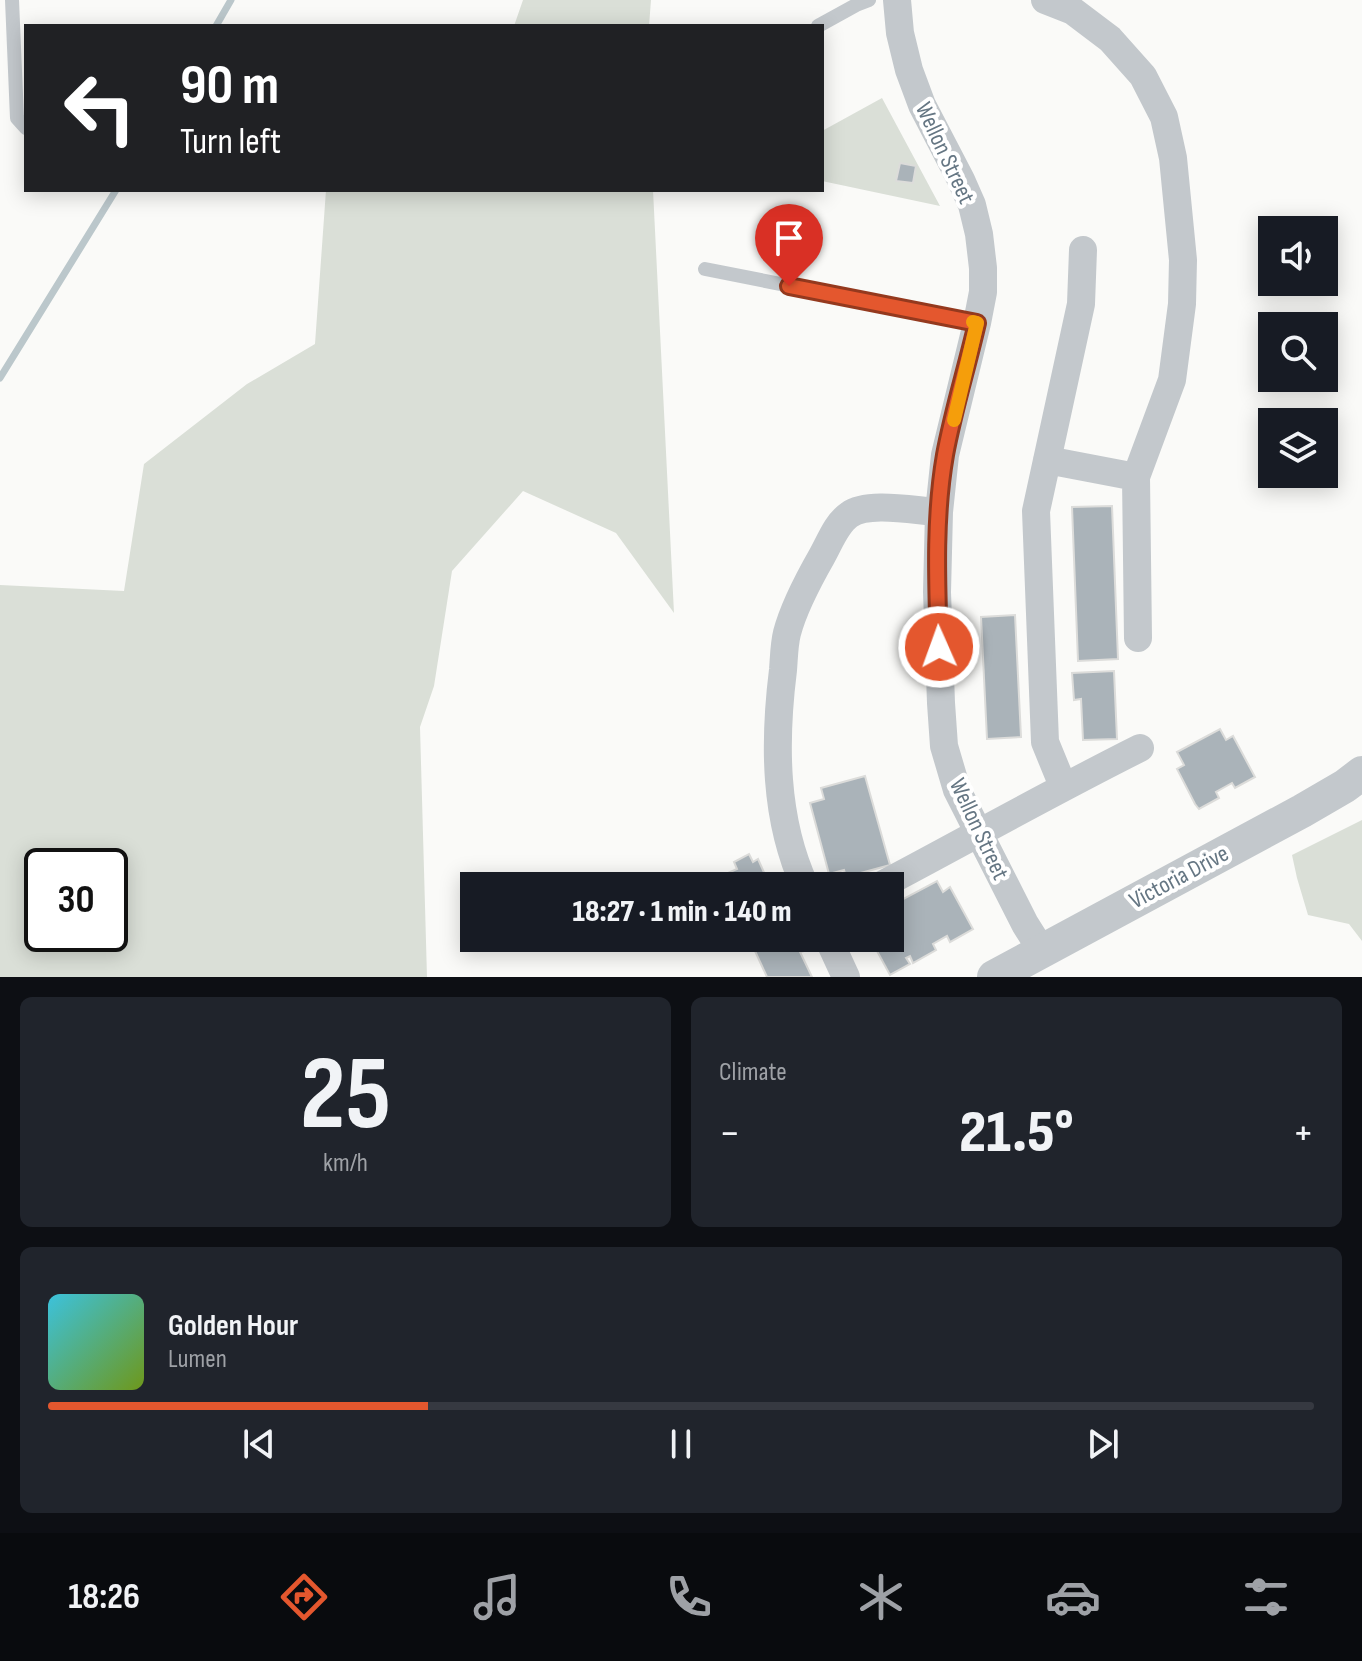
<!DOCTYPE html>
<html lang="en">
<head>
<meta charset="utf-8">
<style>
	body { margin:0; font-family:"Sofia Sans Condensed",sans-serif; background:#20242c; color:#f1f3f6; height:100vh; display:flex; flex-direction:column; font-size:30px; white-space:nowrap }
	* { box-sizing:border-box; margin:0 }
	p { font-size:26px; color:#9ea1a6 }
	.icon { flex:none; width:44px; height:44px; fill:none; stroke:currentColor; stroke-width:2; stroke-linecap:round; stroke-linejoin:round }
	.map { position:relative; height:977px; overflow:hidden }
	.details { display:flex; flex-direction:column; gap:20px; padding:20px; background:#0d0f14; flex:1 }
	.details>* { flex:none }
	.banner { position:absolute; left:24px; top:24px; width:800px; height:168px; border-radius:0px; box-shadow:0 4px 20px #0003; background:#202124; color:#fff; overflow:hidden }
	.fabs { position:absolute; left:1258px; top:216px; display:grid; gap:16px }
	.fabs a { display:grid; place-items:center; width:80px; height:80px; border-radius:0px; background:#171b24; box-shadow:0 4px 20px #0003; font-size:40px }
	.speed { position:absolute; left:24px; top:848px; display:flex; gap:16px; font-size:40px; font-weight:700; text-align:center }
	.speed>* { display:grid; place-content:center; width:104px; height:104px; border-radius:50%; background:#171b24; box-shadow:0 4px 20px #0003; line-height:1 }
	.speed .limit { border:4px solid #111; border-radius:12px; background:#fff; color:#111 }
	.pin { position:absolute; display:grid; place-items:center; width:68px; height:68px; color:#fff; margin:-82px -34px; border-radius:50% 50% 50% 0; rotate:-45deg; box-shadow:0 0 8px #0007 }
	.pin .icon { rotate:45deg }
	.me { position:absolute; width:88px; margin:-44px; rotate:358deg; stroke-linejoin:round; filter:drop-shadow(0 0 6px #0008) }
	.turn { display:flex; align-items:center; gap:28px; height:168px; padding:0 24px; font-size:36px }
	.turn .icon { width:104px; height:104px; stroke-width:2.5 }
	.turn b { display:block; font-size:56px; line-height:68px }
	.big { font-size:60px; font-weight:800; line-height:1.1 }
	.details .widget { flex:1; display:flex; flex-direction:column; justify-content:center; gap:12px; min-width:0; padding:0 28px; border-radius:12px; background:#20242c }
	.details .dial { align-items:center; gap:0 }
	.dial b { font-size:104px; line-height:1 }
	.song { display:flex; align-items:center; gap:24px }
	.cover { width:96px; height:96px; border-radius:12px; background:linear-gradient(135deg,hsl(190 70% 55%),hsl(80 70% 35%)) }
	.played { height:8px; border-radius:4px; background:linear-gradient(90deg,#e4572e 30%,#363941 30%) }
	.keys { display:flex; justify-content:space-around; direction:ltr }
	.heat { display:flex; justify-content:space-between; align-items:center; font-size:44px; direction:ltr }
	.details .tiles { flex:1; display:grid; gap:20px; grid-template-columns:1fr 1fr }
	.widget:last-child { grid-column:span 2 }
	.trip { position:absolute; left:460px; top:872px; width:444px; height:80px; border-radius:0px; background:#171b24; box-shadow:0 4px 20px #0003; font-weight:800; line-height:80px; text-align:center }
	.tab-bar { display:flex; height:128px; justify-content:space-around; align-items:center; background:#090b0e; color:#9ea1a6 }
	.tab-bar .icon { width:56px; height:56px }
	.tab-bar .current { color:#e4572e }
	.tab-bar b { font-size:36px; color:#f1f3f6 }
	.map>svg:first-child { display:block }
	.green { fill:#dadfd7; fill-rule:evenodd }
	.lines { fill:none; stroke-linecap:round; stroke-linejoin:round }
	.stream { stroke:#bbc7cb; stroke-width:7 }
	.building { fill:#aab3b9; stroke:#dcdcda; stroke-width:2 }
	.service { stroke:#c3c8cc; stroke-width:14 }
	.minor { stroke:#c3c8cc; stroke-width:28 }
	.tertiary { stroke:#c3c8cc; stroke-width:34 }
	.route-casing { stroke:#94391e; stroke-width:20 }
	.route { stroke:#e4572e; stroke-width:14 }
	.slow { stroke:#f59e0b; stroke-width:14 }
	.labels { text-anchor:middle; dominant-baseline:central; stroke-width:8; stroke-linejoin:round; paint-order:stroke }
	.street-label { font-size:24px; fill:#657683; stroke:#fff }
</style>
</head>
<body>
<div class="map">
<svg width="1362" height="977" viewBox="0 0 1362 977">
	<rect width="100%" height="100%" fill="#fafaf8"/>
	<!-- green -->
	<path class="green" d="M523,0H651L649,26H514Z
		M882,98L940,206L822,181V131Z
		M326,190H653L674,613L616,533L523,491L452,571L434,686L420,727L427,977H0V585L124,591L144,464L247,384L315,344ZM110,866V934H42V866Z
		M1362,820V941L1349,924L1308,915L1297,878L1292,855Z"/>
	<g class="lines">
		<!-- stream -->
		<path class="stream" d="M216,26L231,0
			M0,378L116,190"/>
	</g>
	<!-- building -->
	<path class="building" d="M900,163L916,166L913,183L896,181Z
		M1112,506L1118,659L1078,661L1072,507Z
		M1015,615L1021,737L987,739L981,617Z
		M1114,671L1117,739L1083,740L1081,699L1074,700L1072,673Z
		M1220,729L1226,740L1233,736L1255,777L1235,788L1232,783L1216,792L1219,798L1199,809L1195,804L1177,769L1184,765L1177,752Z
		M865,776L890,865L846,877L844,870L829,874L810,803L824,799L821,788Z
		M749,854L753,862L758,859L770,886H725L721,876L737,869L734,862Z
		M937,881L943,892L950,887L973,929L950,942L947,936L933,944L936,950L913,963L910,956L906,958L910,964L890,975L870,938H890V906Z
		M749,938H798L804,951L800,952L812,977H767Z"/>
	<g class="lines">
		<!-- service -->
		<path class="service" d="M12,0L17,118L26,128
			M818,26L856,5L869,0
			M705,269L977,323"/>
		<!-- minor -->
		<path class="minor" d="M897,0L900,33L909,70L922,105L961,180L972,205L979,234L983,268V292L977,323L945,455L939,512L937,592L941,703L944,746L957,790L1025,924L1042,951
			M1045,0L1073,11L1110,39L1143,76L1164,117L1173,158L1183,260L1182,304L1172,380L1136,477L1138,638
			M1047,460L1136,477
			M1063,786L1045,742L1036,511L1081,304L1083,250
			M805,886C774,819 774,742 783,670C784,658 784,645 787,633C793,610 810,577 822,556C830,542 836,524 849,515C868,501 916,511 939,512
			M880,886C967,840 1052,792 1140,748
			M828,938L846,977"/>
		<!-- tertiary -->
		<path class="tertiary" d="M994,977L1302,811L1345,786L1362,773"/>
	</g>
	<g class="lines">
		<!-- route casing -->
		<g class="route-casing">
			<path id="route" d="M789,286L977,323C967,367 953,411 945,455C934,518 937,584 939,647"/>
		</g>
		<!-- route -->
		<use href="#route" class="route"/>
		<!-- slow -->
		<path class="slow" d="M954,420L977,323L973,322"/>
	</g>
	<g class="labels">
		<!-- street labels -->
		<g class="street-label">
			<text transform="translate(945 153) rotate(65)">Wellon Street</text>
			<text transform="translate(979 829) rotate(65)">Wellon Street</text>
			<text transform="translate(1179 877) rotate(-28)">Victoria Drive</text>
		</g>
	</g>
</svg>
<div class="fabs">
<a><svg class="icon" aria-label="sound" viewBox="0 0 24 24"><path d="M4 9h4l5-4v14l-5-4H4zM17 9q2 3 0 6"/></svg></a>
<a><svg class="icon" aria-label="search" viewBox="0 0 24 24"><circle cx="10" cy="10" r="6"/><path d="M15 15l6 6"/></svg></a>
<a><svg class="icon" aria-label="layers" viewBox="0 0 24 24"><path d="M12 4l9 5-9 5-9-5zM3 14l9 5 9-5"/></svg></a>
</div>
<div class="speed"><div class="limit">30</div></div>
<div class="pin" style="left:789px;top:286px;background:#d93025"><svg class="icon" aria-label="arrive" viewBox="0 0 24 24"><path d="M6 21V4h12l-3 4 3 4H6"/></svg></div>
<svg class="me" style="left:939px;top:647px" viewBox="-20 -20 40 40"><circle r="17" fill="#e4572e" stroke="#fff" stroke-width="3"/><path d="M0-11L8 9 0 5-8 9z" fill="#fff"/></svg>
<div class="trip">18:27 · 1 min · 140 m</div>
<div class="banner">
<div class="turn"><svg class="icon" aria-label="left" viewBox="0 0 24 24"><path d="M17 20v-9H6M10 6l-5 5 5 5"/></svg><div><b>90 m</b>Turn left</div></div>
</div>
</div>
<section class="details">
<div class="tiles">
<div class="widget dial"><b>25</b><p>km/h</p></div>
<div class="widget"><p>Climate</p>
<div class="heat"><a>−</a><b class="big">21.5°</b><a>+</a></div>
</div>
<div class="widget">
<div class="song"><i class="cover"></i><div><b>Golden Hour</b><p>Lumen</p></div></div>
<div class="played"></div>
<div class="keys"><svg class="icon" aria-label="previous" viewBox="0 0 24 24"><path d="M18 5L8 12l10 7zM5 5v14"/></svg><svg class="icon" aria-label="pause" viewBox="0 0 24 24"><path d="M8 5v14M16 5v14"/></svg><svg class="icon" aria-label="next" viewBox="0 0 24 24"><path d="M6 5l10 7-10 7zM19 5v14"/></svg></div>
</div>
</div>
</section>
<nav class="tab-bar">
<b>18:26</b>
<svg class="icon current" aria-label="directions" viewBox="0 0 24 24"><path d="M12 3l9 9-9 9-9-9zM9 14v-3h6M13 9l2 2-2 2"/></svg>
<svg class="icon" aria-label="music" viewBox="0 0 24 24"><path d="M9 18V5l10-2v13"/><circle cx="6" cy="18" r="3"/><circle cx="16" cy="16" r="3"/></svg>
<svg class="icon" aria-label="phone" viewBox="0 0 24 24"><path d="M5 4h4l2 5-3 2q2 4 5 5l2-3 5 2v4C11 20 4 13 5 4z"/></svg>
<svg class="icon" aria-label="climate" viewBox="0 0 24 24"><path d="M12 3v18M4 7l16 10M4 17L20 7"/></svg>
<svg class="icon" aria-label="car" viewBox="0 0 24 24"><path d="M5 17H2v-5l4-1 3-4h7l3 4 3 1v5h-3M9 17h6M6 11h13"/><circle cx="7" cy="17" r="2"/><circle cx="17" cy="17" r="2"/></svg>
<svg class="icon" aria-label="filters" viewBox="0 0 24 24"><path d="M4 7h16M4 17h16"/><circle cx="9" cy="7" r="2"/><circle cx="15" cy="17" r="2"/></svg>
</nav>
</body>
</html>
